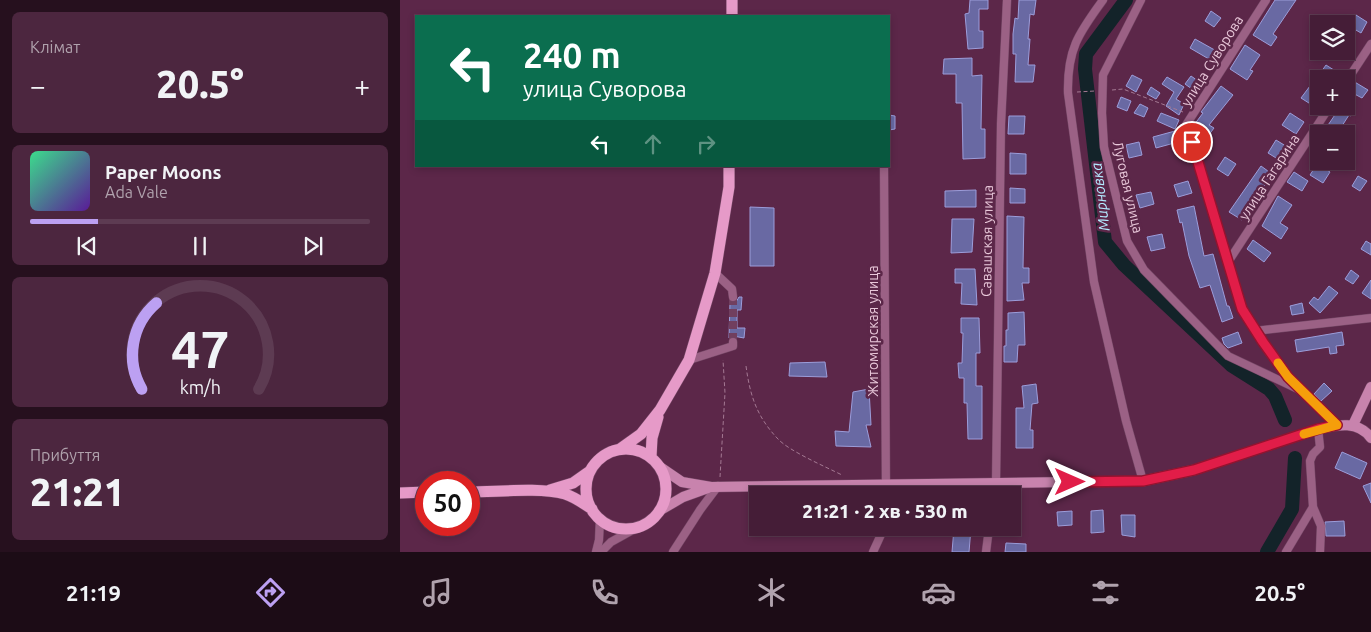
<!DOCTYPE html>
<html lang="uk">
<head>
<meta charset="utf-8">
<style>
	body { margin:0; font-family:Ubuntu,sans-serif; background:#4c263f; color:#f1f3f6; height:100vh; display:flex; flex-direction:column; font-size:19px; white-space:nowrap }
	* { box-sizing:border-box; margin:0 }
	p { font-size:16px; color:#b0a2ad }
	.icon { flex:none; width:28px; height:28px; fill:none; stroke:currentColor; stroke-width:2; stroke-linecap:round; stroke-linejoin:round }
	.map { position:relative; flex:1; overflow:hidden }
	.panel { display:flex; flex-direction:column; gap:12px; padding:12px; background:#26101e; width:400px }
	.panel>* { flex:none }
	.top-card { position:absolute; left:15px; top:15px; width:475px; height:152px; border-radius:0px; box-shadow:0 2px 8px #0003,0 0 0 1px #5d3b52; background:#0b6e4f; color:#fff; overflow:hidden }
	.tools { position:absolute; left:910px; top:15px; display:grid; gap:10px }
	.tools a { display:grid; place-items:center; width:45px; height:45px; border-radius:0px; background:#451d37; box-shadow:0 2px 8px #0003,0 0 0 1px #5d3b52; font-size:25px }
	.speed { position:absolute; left:15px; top:471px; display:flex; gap:10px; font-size:25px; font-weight:700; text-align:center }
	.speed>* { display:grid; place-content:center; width:65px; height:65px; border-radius:50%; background:#451d37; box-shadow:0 2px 8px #0003,0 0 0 1px #5d3b52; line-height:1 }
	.speed .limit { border:8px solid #d22; background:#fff; color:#111 }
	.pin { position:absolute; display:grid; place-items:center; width:42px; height:42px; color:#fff; margin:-21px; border:2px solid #fff; border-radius:50%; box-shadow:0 1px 5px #0007 }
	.me { position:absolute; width:55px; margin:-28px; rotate:90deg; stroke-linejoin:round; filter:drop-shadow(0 0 4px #0008) }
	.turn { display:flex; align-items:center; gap:18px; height:105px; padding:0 25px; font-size:22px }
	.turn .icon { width:65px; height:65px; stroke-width:2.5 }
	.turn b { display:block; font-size:35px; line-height:42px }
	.lanes { display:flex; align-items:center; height:48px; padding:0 25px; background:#0003; justify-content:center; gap:25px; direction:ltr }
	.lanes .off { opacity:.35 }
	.big { font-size:38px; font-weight:800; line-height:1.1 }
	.panel .card { flex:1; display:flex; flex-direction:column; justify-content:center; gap:8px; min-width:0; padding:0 18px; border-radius:8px; background:#4c263f }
	.panel .dial { align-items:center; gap:0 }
	.dial svg { height:130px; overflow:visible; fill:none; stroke:#5d3b52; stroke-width:7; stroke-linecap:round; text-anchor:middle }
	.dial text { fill:#f1f3f6; stroke:none }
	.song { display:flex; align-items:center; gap:15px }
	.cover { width:60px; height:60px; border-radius:8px; background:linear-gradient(135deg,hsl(150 70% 55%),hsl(270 70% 35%)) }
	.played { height:5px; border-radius:2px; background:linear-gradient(90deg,#bca0f2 20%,#5d3b52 20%) }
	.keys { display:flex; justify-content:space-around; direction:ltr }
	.heat { display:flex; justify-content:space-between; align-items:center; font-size:28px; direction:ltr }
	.trip { position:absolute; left:349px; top:486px; width:272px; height:50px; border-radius:0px; background:#451d37; box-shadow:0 2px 8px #0003,0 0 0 1px #5d3b52; font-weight:800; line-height:50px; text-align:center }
	.dock { display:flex; height:80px; justify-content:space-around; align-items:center; background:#1c0c16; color:#b0a2ad }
	.dock .icon { width:35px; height:35px }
	.dock .current { color:#bca0f2 }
	.dock b { font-size:22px; color:#f1f3f6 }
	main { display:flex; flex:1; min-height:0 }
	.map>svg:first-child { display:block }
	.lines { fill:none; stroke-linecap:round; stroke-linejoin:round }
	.river { stroke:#132329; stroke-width:14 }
	.building { fill:#6969a3; stroke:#9c9dda }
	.minor-tunnel { stroke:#713f5f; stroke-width:8; stroke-dasharray:8 4; stroke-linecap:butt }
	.minor-casing { stroke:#754866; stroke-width:9 }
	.major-casing { stroke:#754866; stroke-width:11 }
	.highway-casing { stroke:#754866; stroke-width:12 }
	.path { stroke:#a47993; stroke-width:1; stroke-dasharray:4 2.5; stroke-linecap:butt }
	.minor { stroke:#9b6185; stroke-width:8 }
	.major { stroke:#c883ad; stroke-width:10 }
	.highway { stroke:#e69ac8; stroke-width:11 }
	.route-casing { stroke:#92132f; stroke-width:12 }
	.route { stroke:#e11d48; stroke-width:9 }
	.slow { stroke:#f59e0b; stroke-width:9 }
	.labels { text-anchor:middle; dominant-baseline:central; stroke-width:5; stroke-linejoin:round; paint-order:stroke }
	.street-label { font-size:14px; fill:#e9c8da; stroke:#5c2749 }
	.water-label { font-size:15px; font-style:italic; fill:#b4eaff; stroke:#5c2749 }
</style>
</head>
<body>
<main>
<section class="panel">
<div class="card"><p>Клімат</p>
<div class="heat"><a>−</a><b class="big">20.5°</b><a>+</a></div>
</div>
<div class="card">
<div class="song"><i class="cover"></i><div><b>Paper Moons</b><p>Ada Vale</p></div></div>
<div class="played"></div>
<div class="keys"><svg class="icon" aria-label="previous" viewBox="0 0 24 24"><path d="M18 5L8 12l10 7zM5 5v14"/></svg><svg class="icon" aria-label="pause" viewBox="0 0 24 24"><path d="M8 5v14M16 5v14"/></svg><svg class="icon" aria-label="next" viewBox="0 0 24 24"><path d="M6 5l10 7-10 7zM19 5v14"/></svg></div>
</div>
<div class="card dial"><svg viewBox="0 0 100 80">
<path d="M14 69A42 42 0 1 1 86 69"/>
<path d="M14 69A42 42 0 0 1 23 16" stroke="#bca0f2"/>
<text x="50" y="56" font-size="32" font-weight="700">47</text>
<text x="50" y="72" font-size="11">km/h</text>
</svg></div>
<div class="card"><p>Прибуття</p><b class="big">21:21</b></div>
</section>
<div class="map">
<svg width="971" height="552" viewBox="0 0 971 552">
	<rect width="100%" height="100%" fill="#5c2749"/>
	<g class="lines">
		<!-- river -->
		<path class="river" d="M726,0L686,54L685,69L705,242L724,265L831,365L869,389L875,396L885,420
			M867,552L892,509L895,458"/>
	</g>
	<!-- building -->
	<path class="building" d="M570,0H588V9H579V31H583V48L568,49L565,14L569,13Z
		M619,0H636L634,15L630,14L628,39H630L628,65H635L633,82H615L616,54H613V34L615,18L618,19Z
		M875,0H896L873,34L877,37L871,46L853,35Z
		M811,11L821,18L814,27L805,21Z
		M956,15L967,22L961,33L949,26Z
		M795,39L820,53L814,62L790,48Z
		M845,45L860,55L850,70L853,71L847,80L830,69Z
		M572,58V76L582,75L581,129H585V158L563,159L562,103H556V74H543L544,59Z
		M926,65L937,72L933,79H927L919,75Z
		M732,75L742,80L736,92L726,86Z
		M791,76L801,83L796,92L785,84Z
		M767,77L784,87L776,99L784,104L779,115L766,106L774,92L762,84Z
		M953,81L968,90L962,98L947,90Z
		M913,82L919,85V95L912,105L901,98Z
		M821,86L833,95L809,125L814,128L808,136L794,125L803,113L801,112Z
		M751,87L760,93L756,99L747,94Z
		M721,97L731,101L727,111L717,107Z
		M946,103L955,109L951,116L949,115L940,129L947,134H928L924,131L941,106H946Z
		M740,104L748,108L744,117L734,113Z
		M761,113L779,120L775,129L757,121Z
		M890,113L904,122L896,134L882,125Z
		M489,115L495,116V129L489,130Z
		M609,116H625L624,134H608Z
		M775,131L778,142L756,148L753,137Z
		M876,140L889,148L881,161L868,153Z
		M739,142L742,155L729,158L726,145Z
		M610,153L626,154V174H610Z
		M825,157L836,164L828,176L817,169Z
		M919,161H929L924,168L930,172L923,183L910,175Z
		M861,166L872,174L842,220L829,212Z
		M894,172L908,181L902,191L887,182Z
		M958,176L967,181L960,191L952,186Z
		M788,181L792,193L778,197L774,185Z
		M610,188L625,189V203H610Z
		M576,190V207H545V191Z
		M751,192L754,204L740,208L736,195Z
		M878,196L892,205L880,223L888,228L881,239L862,226Z
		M794,206L804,256L813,254L827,306H829L833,318L822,322L810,285L800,288L789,256L782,222L780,223L777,210Z
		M350,207L374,208V266H350Z
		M607,216L624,217L623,268H629V283H622L624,300L607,301Z
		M552,219H574L572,252L551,253Z
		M762,234L765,248L751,251L747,237Z
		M853,240L871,253L864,262L847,249Z
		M966,241L971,244V255L961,249Z
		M555,269H575L577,305L561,304L562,283H555Z
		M951,270L959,276L953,284L945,279Z
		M971,280V299L962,293Z
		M929,286L938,293L920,313L909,303L914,297L918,300Z
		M339,297H342L341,310H337V328H345L344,338L333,336L329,338L330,302H336Z
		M902,303L904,313L892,315L890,306Z
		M624,312L625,345H618L617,362H604V346H606V330H608V313Z
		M561,318H579L580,353H576V386H582V439H568L567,403H564V378H559L558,363H562L563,333H561Z
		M838,332L842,343L828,348L824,344L822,338Z
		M942,332L944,345L936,346L937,353L930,354L929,347L897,352L895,340Z
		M425,362L427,377L389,376L390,363Z
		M924,383L932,391L921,401L914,394Z
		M636,384L638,403L632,404L630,430H633V448H616V408H624L622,386Z
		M469,389L471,425H466L471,447L436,446L435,431L449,432L453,392Z
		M942,452L967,463L960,479L935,468Z
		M971,483V503L963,486Z
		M703,510L704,532L691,533V511Z
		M672,511V525L658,526L657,512Z
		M721,515H735V537L722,535Z
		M944,521L945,536H926L925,522Z
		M554,528H571L569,552H552Z
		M606,543L626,544V552H605Z"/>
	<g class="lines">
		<!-- minor-tunnel -->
		<path class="minor-tunnel" d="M333,297V342"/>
		<!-- minor casing -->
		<g class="minor-casing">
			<path id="minor" d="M703,0C678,34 667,50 668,93L694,282L726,421L743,481
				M741,0L703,75L702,113L704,147L727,241L744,270L828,356L904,392
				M866,0L786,125L842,309L870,354L889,377L937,425
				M946,82L971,44
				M484,166L486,495
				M828,262L930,106
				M315,273L332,289L333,297
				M855,331L971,318
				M289,360L333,346V342
				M918,429L920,447L913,454L910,461L913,507L921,526L920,552
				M594,495L596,483L601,124L607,0
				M196,552L199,540L200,518
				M201,552L211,542L238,527
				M273,552L300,510L318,486
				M473,552L484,528
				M586,552L589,528
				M886,552L913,507"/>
		</g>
		<!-- major casing -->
		<g class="major-casing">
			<path id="major" d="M953,425L971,387
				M260,467L282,482L311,487L743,481L794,470L918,429C937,425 958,420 971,438
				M259,511L283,497L308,488"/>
		</g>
		<!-- highway casing -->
		<g class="highway-casing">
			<path id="highway" d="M332,16V0
				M220,449L241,434L260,410L289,360L315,273L329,187V166
				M186 489a40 40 0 1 1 80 0a40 40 0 1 1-80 0Z
				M251,457L252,438L258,417
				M150,490L173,483L190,471
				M69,492C98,492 138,487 165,494C175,497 184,504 192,509
				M0,493L26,492"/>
		</g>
		<!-- path -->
		<path class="path" d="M712,90L723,89L783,112
			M677,92L695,91
			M346,366C350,396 357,417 378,439C389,451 426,467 442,475
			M320,477L325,393L323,360"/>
		<!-- minor -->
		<use href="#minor" class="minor"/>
		<!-- major -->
		<use href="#major" class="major"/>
		<!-- highway -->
		<use href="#highway" class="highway"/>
	</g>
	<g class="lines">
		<!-- route casing -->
		<g class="route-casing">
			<path id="route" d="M670,482L743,481L794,470L918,429L937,425L888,377L863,342L842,309L792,142"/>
		</g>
		<!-- route -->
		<use href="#route" class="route"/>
		<!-- slow -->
		<path class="slow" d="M878,363L888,377L937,425L904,434"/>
	</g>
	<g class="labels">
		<!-- street labels -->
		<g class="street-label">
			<text transform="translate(812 61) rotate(-58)">улица Суворова</text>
			<text transform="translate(869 177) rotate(-57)">улица Гагарина</text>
			<text transform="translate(728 187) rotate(77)">Луговая улица</text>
			<text transform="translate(587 241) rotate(-89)">Савашская улица</text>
			<text transform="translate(473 331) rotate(-90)">Житомирская улица</text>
		</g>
		<!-- water labels -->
		<g class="water-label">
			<text transform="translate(700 197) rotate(-97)">Мирновка</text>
		</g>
	</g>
</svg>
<div class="tools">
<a><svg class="icon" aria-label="layers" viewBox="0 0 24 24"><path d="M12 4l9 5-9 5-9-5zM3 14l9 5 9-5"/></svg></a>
<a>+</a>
<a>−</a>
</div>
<div class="speed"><div class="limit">50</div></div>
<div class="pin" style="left:792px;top:142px;background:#d93025"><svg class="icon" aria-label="arrive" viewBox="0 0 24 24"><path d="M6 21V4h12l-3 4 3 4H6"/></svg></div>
<svg class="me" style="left:670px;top:482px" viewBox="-20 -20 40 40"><path d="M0-17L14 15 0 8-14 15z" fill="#e11d48" stroke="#fff" stroke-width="4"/></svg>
<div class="trip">21:21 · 2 хв · 530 m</div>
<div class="top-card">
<div class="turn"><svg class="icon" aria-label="left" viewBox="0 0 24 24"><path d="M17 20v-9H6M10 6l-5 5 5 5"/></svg><div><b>240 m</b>улица Суворова</div></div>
<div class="lanes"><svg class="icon" aria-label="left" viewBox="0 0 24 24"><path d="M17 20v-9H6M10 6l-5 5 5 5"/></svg><svg class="icon off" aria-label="ahead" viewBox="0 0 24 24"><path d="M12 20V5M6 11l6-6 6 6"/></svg><svg class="icon off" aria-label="right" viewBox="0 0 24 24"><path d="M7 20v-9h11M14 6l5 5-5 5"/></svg></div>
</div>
</div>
</main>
<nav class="dock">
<b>21:19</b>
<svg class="icon current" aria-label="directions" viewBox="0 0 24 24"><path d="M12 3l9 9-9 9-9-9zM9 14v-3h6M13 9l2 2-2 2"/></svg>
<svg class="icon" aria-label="music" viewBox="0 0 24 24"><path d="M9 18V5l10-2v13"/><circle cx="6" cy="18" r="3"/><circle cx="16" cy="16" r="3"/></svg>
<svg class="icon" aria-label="phone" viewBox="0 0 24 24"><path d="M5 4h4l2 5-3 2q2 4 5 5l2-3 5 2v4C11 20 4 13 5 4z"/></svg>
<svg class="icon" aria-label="climate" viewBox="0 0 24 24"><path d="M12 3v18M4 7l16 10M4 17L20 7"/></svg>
<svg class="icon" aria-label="car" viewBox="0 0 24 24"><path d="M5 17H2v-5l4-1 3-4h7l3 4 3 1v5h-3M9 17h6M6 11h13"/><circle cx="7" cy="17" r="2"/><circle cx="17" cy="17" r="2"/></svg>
<svg class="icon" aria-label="filters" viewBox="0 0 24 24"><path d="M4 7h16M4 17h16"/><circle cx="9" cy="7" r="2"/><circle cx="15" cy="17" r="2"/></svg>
<b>20.5°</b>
</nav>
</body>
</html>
